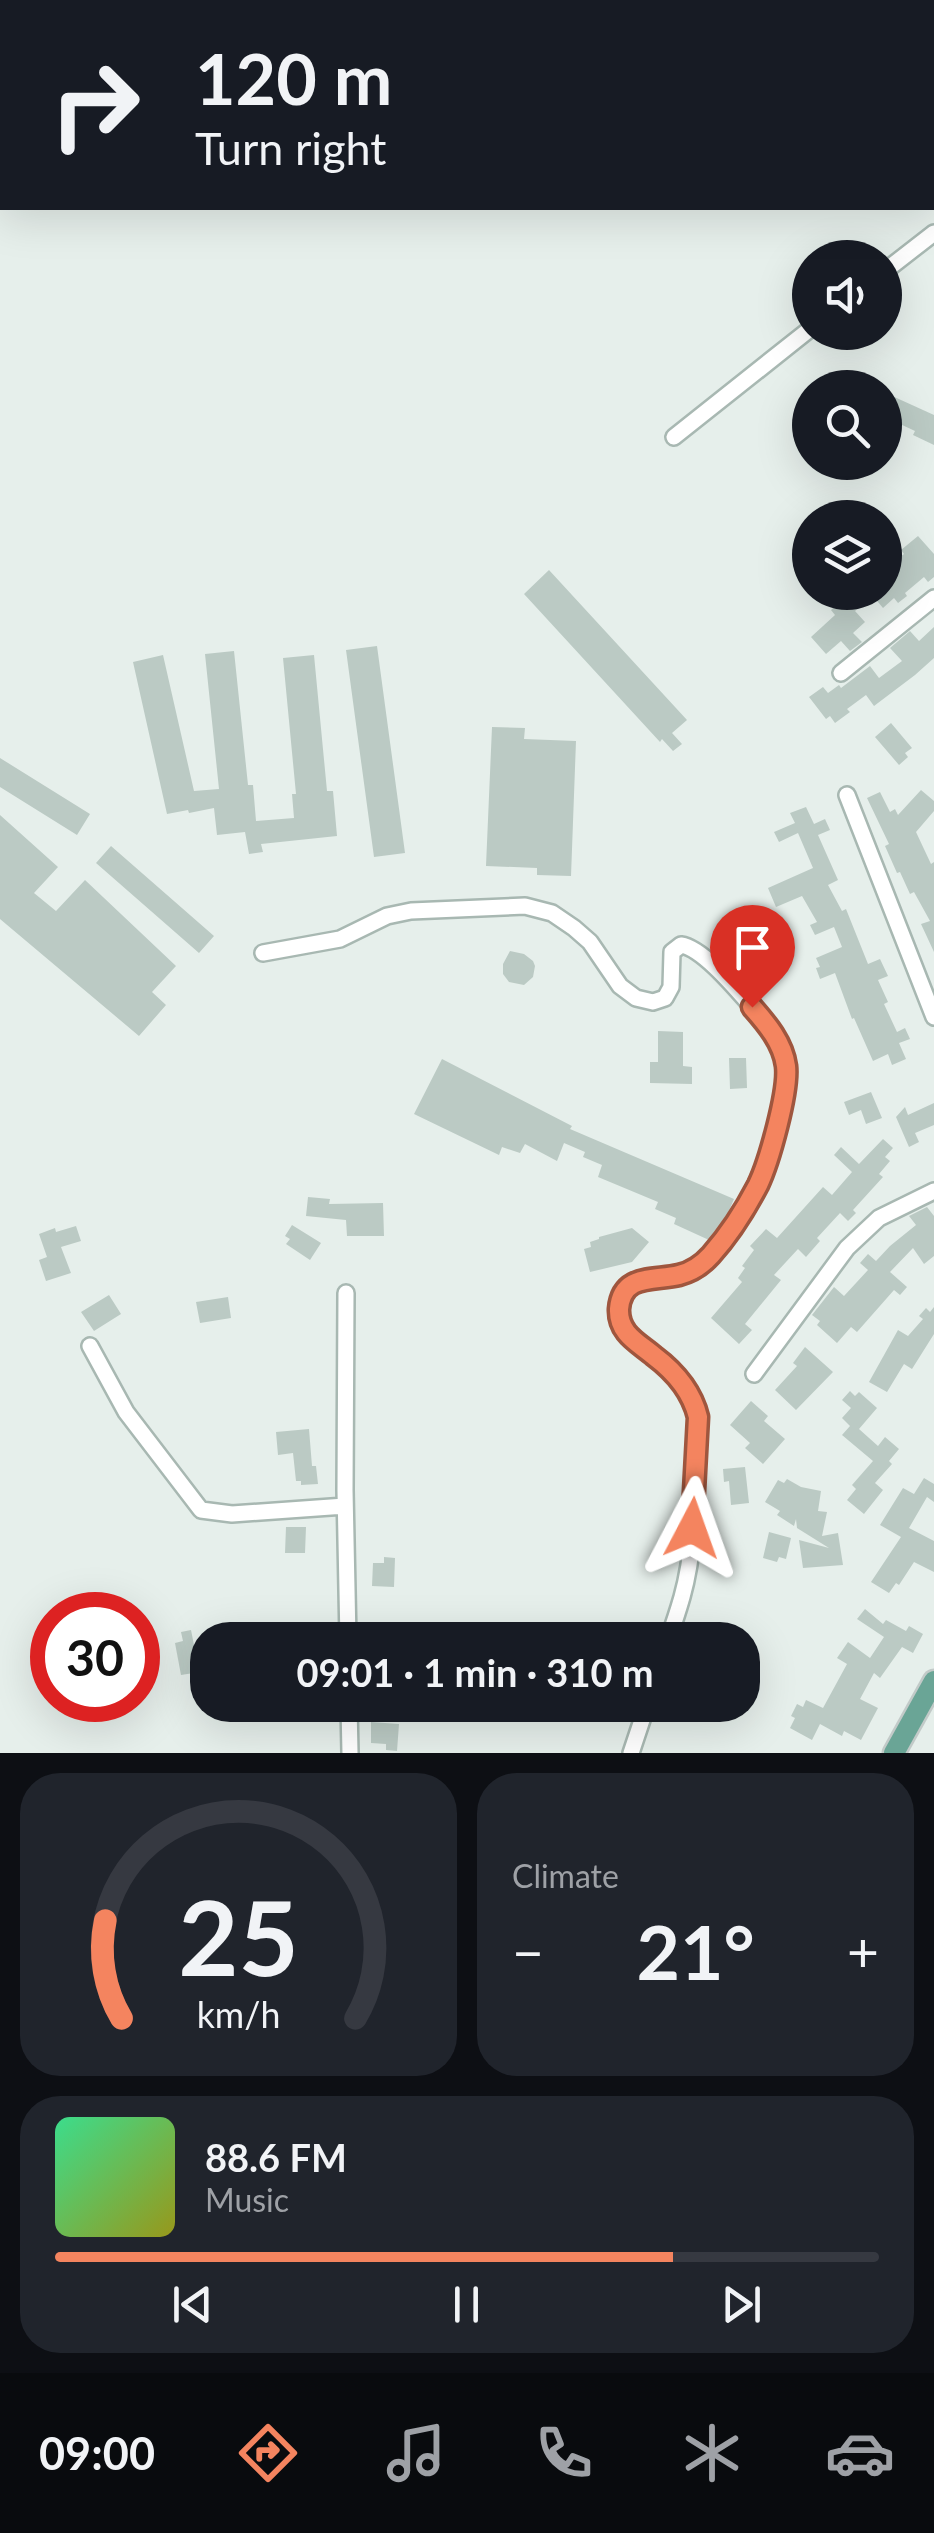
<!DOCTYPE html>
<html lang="en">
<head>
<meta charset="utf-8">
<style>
	body { margin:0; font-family:Lato,sans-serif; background:#20242c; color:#f1f3f6; height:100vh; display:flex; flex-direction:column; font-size:38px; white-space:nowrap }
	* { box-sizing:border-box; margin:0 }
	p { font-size:32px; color:#9ea1a6 }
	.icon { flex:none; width:55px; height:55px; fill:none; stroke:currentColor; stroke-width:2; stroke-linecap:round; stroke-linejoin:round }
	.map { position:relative; height:1753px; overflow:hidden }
	.panel { display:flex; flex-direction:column; gap:20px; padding:20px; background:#0d0f14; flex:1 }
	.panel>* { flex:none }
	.guide { position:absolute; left:0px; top:0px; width:935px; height:210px; box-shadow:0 10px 40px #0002; background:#171b24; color:#f1f3f6; overflow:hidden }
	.fabs { position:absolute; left:792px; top:240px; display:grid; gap:20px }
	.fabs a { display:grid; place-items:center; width:110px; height:110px; border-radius:50%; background:#171b24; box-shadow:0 10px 40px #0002; font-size:50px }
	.speed { position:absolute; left:30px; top:1592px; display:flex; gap:20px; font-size:50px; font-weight:700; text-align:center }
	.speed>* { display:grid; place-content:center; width:130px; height:130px; border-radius:50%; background:#171b24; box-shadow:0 10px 40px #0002; line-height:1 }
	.speed .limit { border:15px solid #d22; background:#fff; color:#111 }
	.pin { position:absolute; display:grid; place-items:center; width:85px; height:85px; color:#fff; margin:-102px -42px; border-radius:50% 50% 50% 0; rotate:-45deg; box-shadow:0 0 10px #0007 }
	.pin .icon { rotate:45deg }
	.me { position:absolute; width:110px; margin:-55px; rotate:4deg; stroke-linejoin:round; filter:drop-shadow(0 0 8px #0008) }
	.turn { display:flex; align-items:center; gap:35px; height:210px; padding:0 30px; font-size:45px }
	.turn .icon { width:130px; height:130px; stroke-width:2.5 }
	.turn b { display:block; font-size:70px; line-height:85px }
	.big { font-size:75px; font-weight:700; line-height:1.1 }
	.panel .card { flex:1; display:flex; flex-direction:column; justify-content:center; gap:15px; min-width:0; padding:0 35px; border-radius:40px; background:#20242c }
	.panel .dial { align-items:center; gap:0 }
	.dial svg { height:260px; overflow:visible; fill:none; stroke:#363941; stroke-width:7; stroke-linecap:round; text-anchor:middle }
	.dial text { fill:#f1f3f6; stroke:none }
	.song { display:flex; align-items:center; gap:30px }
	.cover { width:120px; height:120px; border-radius:15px; background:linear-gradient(135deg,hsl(150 70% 55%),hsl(60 70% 35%)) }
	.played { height:10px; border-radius:5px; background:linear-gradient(90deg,#f4845f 75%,#363941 75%) }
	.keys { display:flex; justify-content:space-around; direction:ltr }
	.heat { display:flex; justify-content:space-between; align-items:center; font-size:55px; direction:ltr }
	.panel .tiles { flex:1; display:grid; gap:20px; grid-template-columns:1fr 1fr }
	.card:last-child { grid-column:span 2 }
	.trip { position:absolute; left:190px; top:1622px; width:570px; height:100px; border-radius:40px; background:#171b24; box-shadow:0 10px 40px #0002; font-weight:700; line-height:100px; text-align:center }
	.tab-bar { display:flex; height:160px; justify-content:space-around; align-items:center; background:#090b0e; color:#9ea1a6 }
	.tab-bar .icon { width:70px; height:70px }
	.tab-bar .current { color:#f4845f }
	.tab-bar b { font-size:45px; color:#f1f3f6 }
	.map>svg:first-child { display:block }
	.building { fill:#bbcac4 }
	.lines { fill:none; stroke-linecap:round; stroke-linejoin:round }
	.minor-casing { stroke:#a8b8b2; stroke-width:20 }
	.major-casing { stroke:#c2cac8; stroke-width:25 }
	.minor { stroke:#fff; stroke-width:15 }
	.major { stroke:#6aa596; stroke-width:20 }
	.route-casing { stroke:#9f563e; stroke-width:25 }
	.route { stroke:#f4845f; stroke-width:18 }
</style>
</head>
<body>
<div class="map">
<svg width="934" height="1753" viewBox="0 0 934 1753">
	<rect width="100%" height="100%" fill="#e6efeb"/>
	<!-- building -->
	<path class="building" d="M890,395L934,415V445L913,435L915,431L885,417V407Z
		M918,536L934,554V577L928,582L924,577L905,593L907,596L898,603L894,598L883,608L873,596L855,611L865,622L853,633L862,642L850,651L841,641L826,654L811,637L835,615L831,610L850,592H885V569L904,554L901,550Z
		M549,570L687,720L672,733L682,744L673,751L662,739L660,742L524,594Z
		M934,627V658L915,675L874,706L866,695L847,709L850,712L835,723L830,716L826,719L809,697L823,687L828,693L839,685L841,688L870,666L879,678L902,661L890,648L910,631L919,641Z
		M377,646L405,853L374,857L346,650Z
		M234,651L248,785H253L256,821L294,818L292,794H296L283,658L314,655L327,791H333L337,836L261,844L263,852L249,854L245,832L217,835L214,808L189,813L188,810L167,814L133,662L163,655L194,791L219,789L205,654Z
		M891,723L912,748L905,753L908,757L899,765L875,737Z
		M492,727L525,728L524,739L576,741L571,876L537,875V868L486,866Z
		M0,758L90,814L77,835L0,787Z
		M921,790L934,801V811L916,832L931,864L934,862V952L921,924L930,921L914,892L910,894L900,872L897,873L885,846L889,844L867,798L880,792L890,812L895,809L898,815Z
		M806,807L814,824L825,819L830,830L818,835L838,880L828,885L842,911L846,909L868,964L880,959L888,976L878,980L888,1002L884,1004L897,1032L905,1028L910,1039L899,1043L906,1059L892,1065L888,1054L873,1061L854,1018L852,1019L835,973L820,979L816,968L820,967L816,958L842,947L834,927L815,935L810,925L817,922L802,896L776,907L768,888L813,868L798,833L779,842L774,832L795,823L790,813Z
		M0,815L58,867L34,893L56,911L85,880L176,966L152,992L166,1005L139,1036L0,919Z
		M111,846L214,936L199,953L96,863Z
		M510,951L524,954L533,961L535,966L533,977L524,985L509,982L503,974V964Z
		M658,1031L683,1032V1066L692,1067V1084L650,1083V1062H658Z
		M729,1058H746L747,1088L730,1089Z
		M442,1059L572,1126L570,1129L734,1199L728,1213L709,1240L674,1224L676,1218L655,1209L658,1202L598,1177L602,1165L583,1157L585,1152L564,1143L557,1161L525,1144L520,1153L502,1147L499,1155L414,1114Z
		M871,1092L882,1118L866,1124L861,1110L849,1115L844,1102Z
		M934,1103V1125L915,1133L919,1142L909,1147L896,1117L905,1107L908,1115Z
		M883,1139L893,1148L885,1157L890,1161L879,1174L883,1177L853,1210L856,1213L848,1221L840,1213L817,1238L820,1241L806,1257L798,1249L774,1275L781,1280L745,1324L752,1330L739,1344L711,1318L742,1282L738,1278L745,1268L742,1266L754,1250L750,1246L766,1229L777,1238L823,1187L832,1195L852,1172L834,1155L841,1147L859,1164Z
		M308,1197L330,1199L329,1204L383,1203L384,1236H347L346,1220L306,1216Z
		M927,1207L934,1216V1256L924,1264L913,1248L890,1272L907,1287L900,1295L894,1290L857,1332L851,1327L837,1343L817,1325L820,1321L812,1315L834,1287L844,1296L868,1270L860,1263L868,1254L876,1261L890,1246L916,1225L909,1216Z
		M292,1225L321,1243L310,1260L286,1244L290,1239L285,1236Z
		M76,1226L81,1241L61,1247L71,1273L46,1281L39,1260L47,1257L39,1234L55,1228L56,1232Z
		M632,1228L649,1242L632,1262L590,1272L584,1249L591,1247L590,1242L599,1239V1237Z
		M109,1295L121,1314L94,1331L81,1312Z
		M228,1297L231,1318L200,1323L196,1302Z
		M934,1307V1334L912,1369L904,1364L887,1392L869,1382L898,1330L908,1336L923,1319L919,1316L926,1308L930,1312Z
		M805,1347L833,1372L796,1410L775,1390L797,1366L793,1363Z
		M850,1391L855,1396L859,1392L877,1408L859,1429L878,1446L885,1437L899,1449L889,1461L892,1464L875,1483L883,1490L864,1514L847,1500L856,1489L852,1485L873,1461L842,1435L850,1426L842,1418L851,1408L842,1400Z
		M751,1401L768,1416L764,1421L785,1439L763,1464L745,1448L750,1443L730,1425Z
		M309,1429L312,1466H316L318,1484L301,1485V1481H296L293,1453L278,1455L276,1432Z
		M745,1467L749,1503L731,1505L729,1481L724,1482L723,1469Z
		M924,1478L934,1484V1502L927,1497L909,1528L934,1541V1572L914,1562L899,1585L896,1583L889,1593L871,1582L901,1537L880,1525L903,1488L914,1494Z
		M787,1479L801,1487L821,1491L818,1511L827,1512L822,1536L838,1533L843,1565L803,1568L799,1540L829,1548L797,1528L796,1519L794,1526L777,1515L780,1511L765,1502L778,1480L784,1483Z
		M286,1527H306L305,1553H285Z
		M769,1532L791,1538L786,1559L779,1557L777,1562L763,1558Z
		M384,1557L395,1558L394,1587L372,1586L373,1563H384Z
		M865,1609L883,1624L886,1620L906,1631L909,1626L923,1634L913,1653L902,1647L880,1678L874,1673L860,1699L878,1708L861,1740L844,1731L842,1736L820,1724L812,1740L790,1728L795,1718L791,1716L797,1704L803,1707L806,1700L823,1708L847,1664L837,1658L848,1642L870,1658L884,1637L857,1619Z
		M191,1630L195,1650L202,1649L206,1671L181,1675L175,1643L183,1641L181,1632Z
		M371,1722L399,1724L397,1751L386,1750V1744L371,1743Z"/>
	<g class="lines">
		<!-- minor casing -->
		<g class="minor-casing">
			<path id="minor" d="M224,2L228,0
				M932,124L934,123
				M885,271L934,233
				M674,437L810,329
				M841,673L934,598
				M847,795L934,1017
				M263,953L340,939L387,916L411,911L525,906L552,913L574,928L590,942L620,986L636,998L653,1002L665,998L671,987L672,952L681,945C703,948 738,991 754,1009C768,1025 784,1045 786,1068C790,1122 747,1216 711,1255C702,1265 691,1272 679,1275C655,1281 623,1273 619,1308C617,1332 638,1343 653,1355C667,1365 686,1384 694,1400C701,1416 697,1436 696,1453C695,1500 695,1551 682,1597C678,1611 673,1626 668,1640
				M346,1293L345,1490L348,1640
				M90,1346L126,1412L201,1510L232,1514L345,1506
				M754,1374L847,1248L879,1218L934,1191
				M349,1705L350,1753
				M631,1753L647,1705"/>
		</g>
		<!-- major casing -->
		<g class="major-casing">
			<path id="major" d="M894,1753L934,1681"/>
		</g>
		<!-- minor -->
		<use href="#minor" class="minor"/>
		<!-- major -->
		<use href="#major" class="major"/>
	</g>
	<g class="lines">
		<!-- route casing -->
		<g class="route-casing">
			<path id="route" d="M692,1528L698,1417C692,1392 674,1371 654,1356C639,1343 618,1334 619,1309C622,1273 655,1281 679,1275C691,1272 702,1265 711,1255C728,1236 746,1208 758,1185C769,1162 789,1091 786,1066C783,1043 767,1024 752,1007"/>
		</g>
		<!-- route -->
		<use href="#route" class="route"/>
	</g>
</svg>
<div class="fabs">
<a><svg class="icon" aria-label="sound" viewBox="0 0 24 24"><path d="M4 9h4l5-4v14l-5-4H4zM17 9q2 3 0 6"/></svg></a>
<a><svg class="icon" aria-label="search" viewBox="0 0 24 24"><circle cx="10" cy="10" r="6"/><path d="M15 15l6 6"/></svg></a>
<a><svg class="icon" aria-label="layers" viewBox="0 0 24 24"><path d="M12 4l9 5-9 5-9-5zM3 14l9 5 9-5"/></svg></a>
</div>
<div class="speed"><div class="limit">30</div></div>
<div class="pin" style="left:752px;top:1007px;background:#d93025"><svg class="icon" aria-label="arrive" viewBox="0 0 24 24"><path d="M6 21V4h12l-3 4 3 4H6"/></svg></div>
<svg class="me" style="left:692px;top:1528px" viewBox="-20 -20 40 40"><path d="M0-17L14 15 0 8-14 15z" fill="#f4845f" stroke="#fff" stroke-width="4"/></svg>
<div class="trip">09:01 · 1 min · 310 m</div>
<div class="guide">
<div class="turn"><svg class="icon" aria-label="right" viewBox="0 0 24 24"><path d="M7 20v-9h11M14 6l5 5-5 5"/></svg><div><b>120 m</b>Turn right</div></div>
</div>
</div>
<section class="panel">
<div class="tiles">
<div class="card dial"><svg viewBox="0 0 100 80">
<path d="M14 69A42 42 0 1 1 86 69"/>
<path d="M14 69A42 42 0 0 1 9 39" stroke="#f4845f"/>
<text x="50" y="56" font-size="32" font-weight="700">25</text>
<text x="50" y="72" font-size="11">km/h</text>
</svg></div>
<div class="card"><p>Climate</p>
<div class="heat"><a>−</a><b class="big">21°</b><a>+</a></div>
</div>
<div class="card">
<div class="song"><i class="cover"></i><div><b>88.6 FM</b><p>Music</p></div></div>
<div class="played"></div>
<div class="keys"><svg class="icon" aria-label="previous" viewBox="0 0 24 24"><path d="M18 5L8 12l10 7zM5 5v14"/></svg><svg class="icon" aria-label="pause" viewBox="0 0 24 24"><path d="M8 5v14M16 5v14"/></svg><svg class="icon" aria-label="next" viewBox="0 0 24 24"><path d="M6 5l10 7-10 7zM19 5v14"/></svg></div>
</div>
</div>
</section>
<nav class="tab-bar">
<b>09:00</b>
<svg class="icon current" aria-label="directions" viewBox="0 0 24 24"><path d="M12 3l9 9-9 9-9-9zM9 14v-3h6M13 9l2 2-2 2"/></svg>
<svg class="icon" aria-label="music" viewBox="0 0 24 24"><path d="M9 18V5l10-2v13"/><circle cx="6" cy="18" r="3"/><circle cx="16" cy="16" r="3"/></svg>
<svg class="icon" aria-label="phone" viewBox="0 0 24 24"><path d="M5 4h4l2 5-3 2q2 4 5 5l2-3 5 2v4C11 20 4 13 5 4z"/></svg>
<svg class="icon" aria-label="climate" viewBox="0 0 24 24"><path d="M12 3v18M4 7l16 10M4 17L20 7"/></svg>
<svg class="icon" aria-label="car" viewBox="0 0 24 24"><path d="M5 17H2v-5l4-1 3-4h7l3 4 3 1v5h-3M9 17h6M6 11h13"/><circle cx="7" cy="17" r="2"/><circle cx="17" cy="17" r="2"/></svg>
</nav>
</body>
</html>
